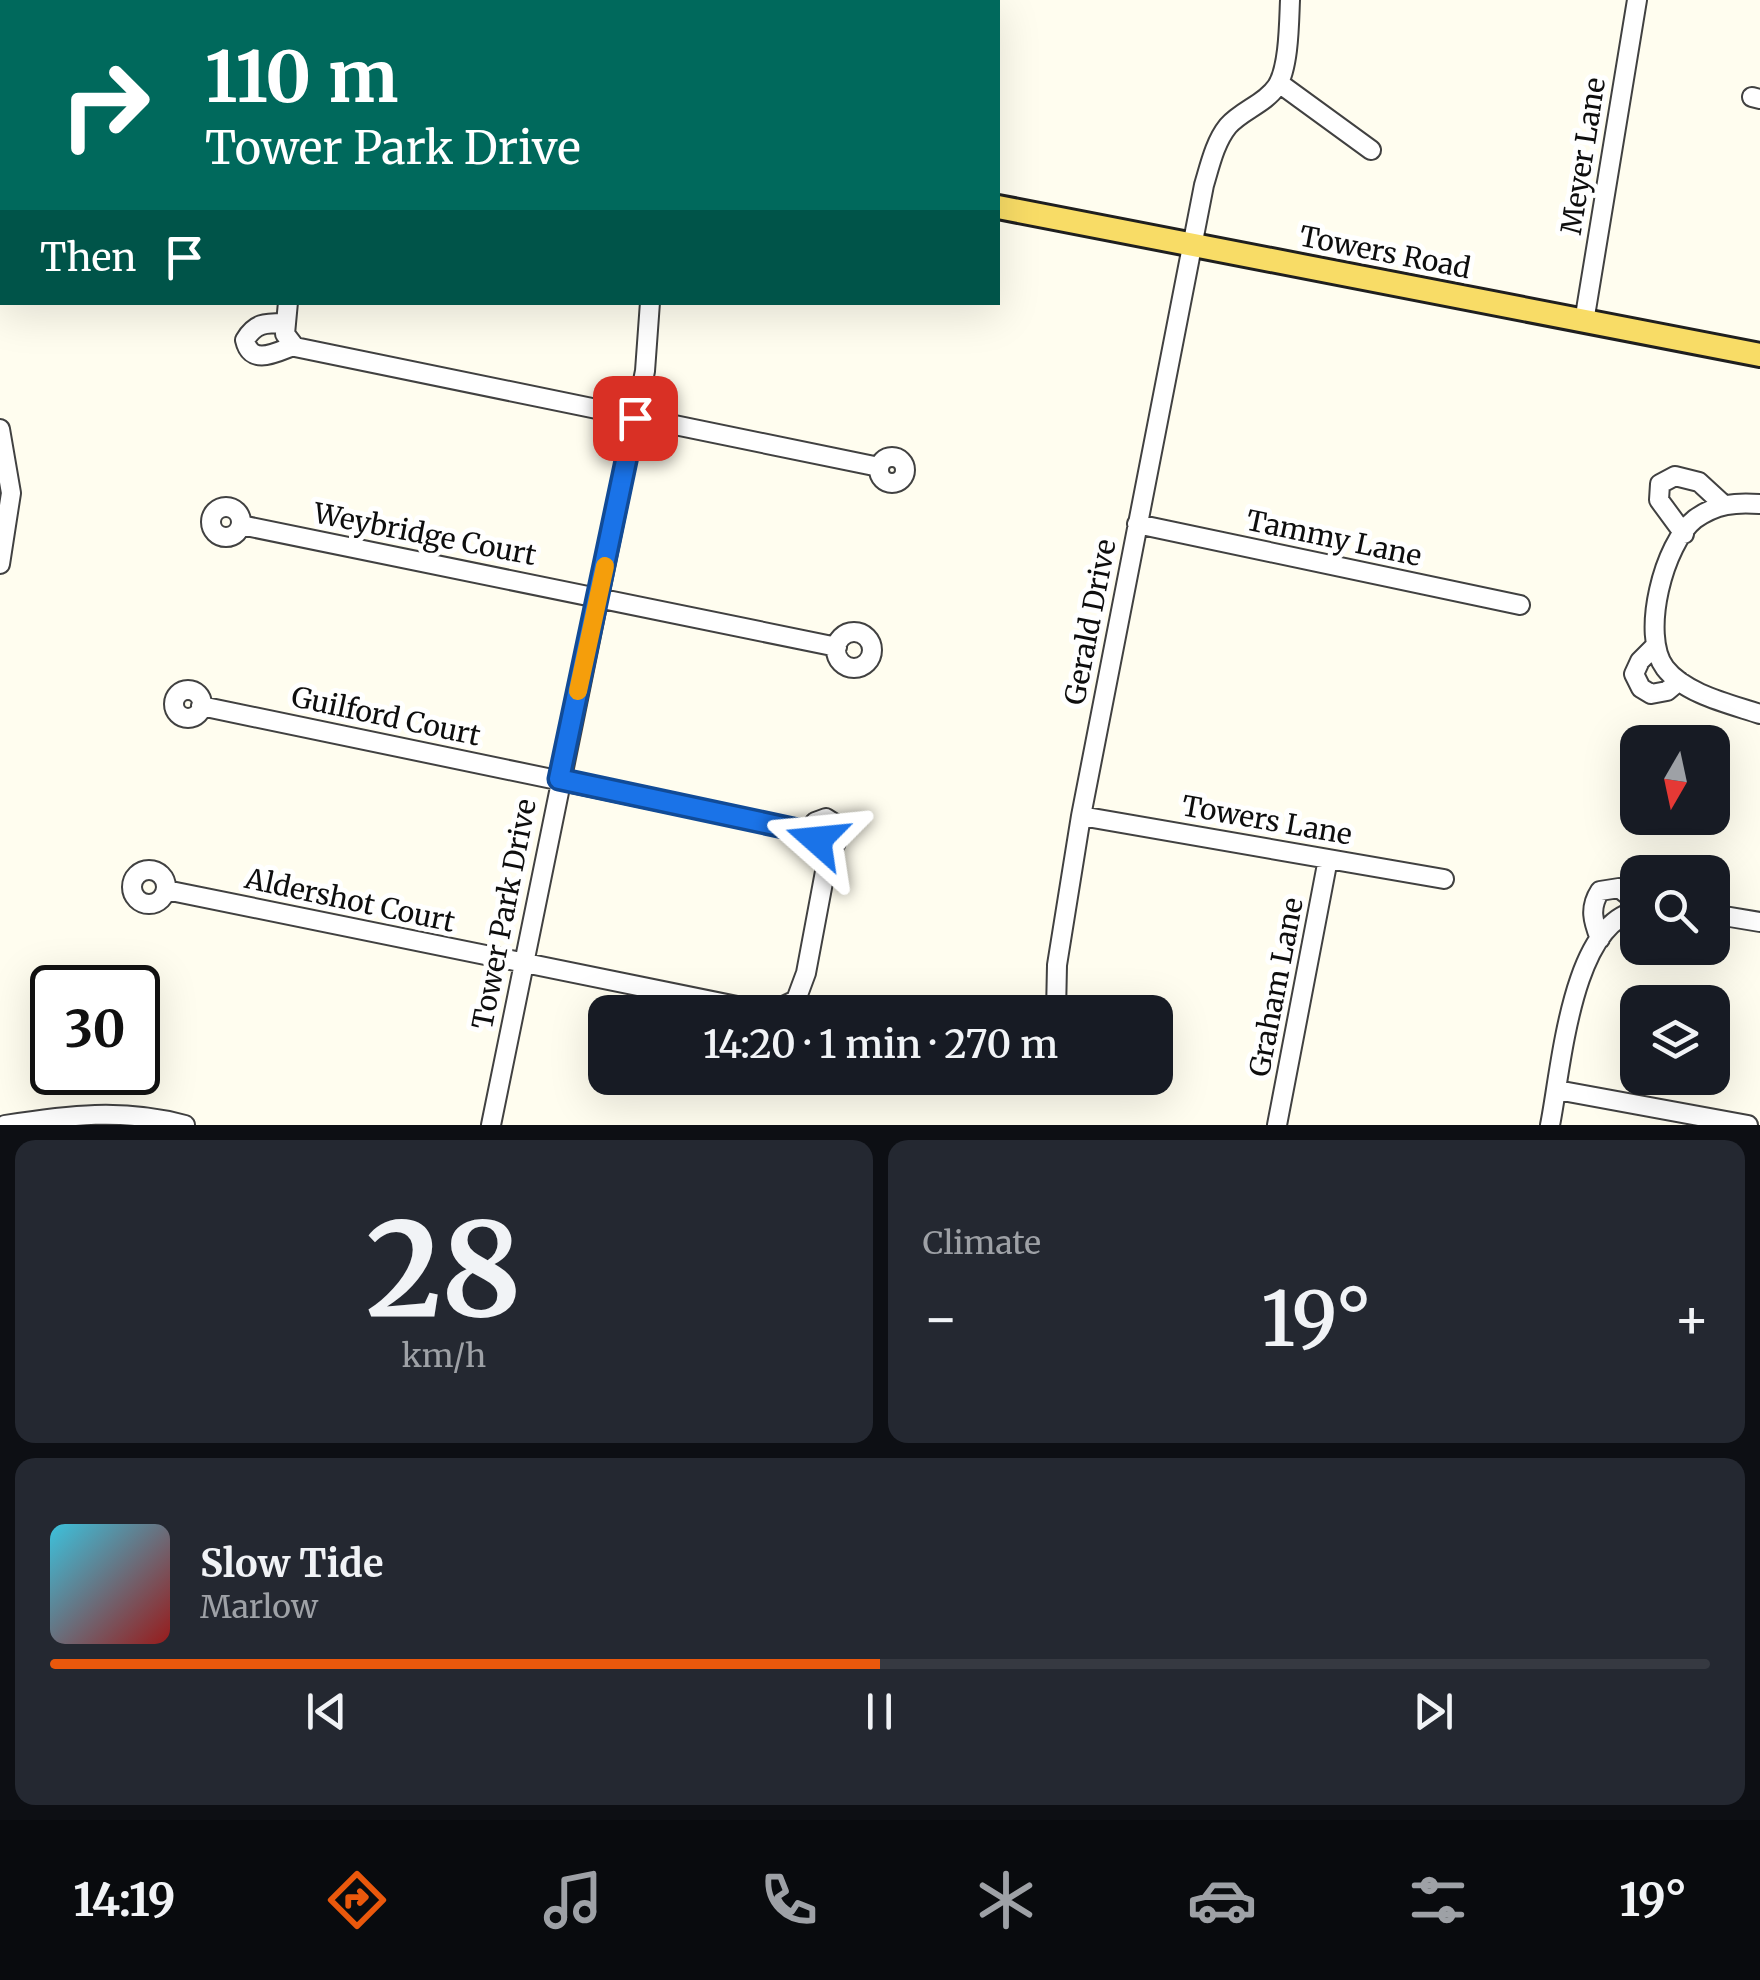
<!DOCTYPE html>
<html lang="en">
<head>
<meta charset="utf-8">
<style>
	body { margin:0; font-family:Merriweather,serif; background:#242831; color:#f1f3f6; height:100vh; display:flex; flex-direction:column; font-size:38px; white-space:nowrap }
	* { box-sizing:border-box; margin:0 }
	p { font-size:32px; color:#9ea1a6 }
	.icon { flex:none; width:55px; height:55px; fill:none; stroke:currentColor; stroke-width:2; stroke-linecap:round; stroke-linejoin:round }
	.map { position:relative; height:1125px; overflow:hidden }
	.details { display:flex; flex-direction:column; gap:15px; padding:15px; background:#0d0f14; flex:1 }
	.details>* { flex:none }
	.hud { position:absolute; left:0px; top:0px; width:1000px; height:305px; box-shadow:0 10px 40px #0002; background:#00695c; color:#fff; overflow:hidden }
	.needle { width:65px; rotate:189deg }
	.controls { position:absolute; left:1620px; top:725px; display:grid; gap:20px }
	.controls a { display:grid; place-items:center; width:110px; height:110px; border-radius:20px; background:#171b24; box-shadow:0 10px 40px #0002; font-size:50px }
	.speed { position:absolute; left:30px; top:965px; display:flex; gap:20px; font-size:50px; font-weight:700; text-align:center }
	.speed>* { display:grid; place-content:center; width:130px; height:130px; border-radius:50%; background:#171b24; box-shadow:0 10px 40px #0002; line-height:1 }
	.speed .limit { border:5px solid #111; border-radius:15px; background:#fff; color:#111 }
	.pin { position:absolute; display:grid; place-items:center; width:85px; height:85px; color:#fff; margin:-42px; border-radius:20px; box-shadow:0 5px 15px #0006 }
	.me { position:absolute; width:110px; margin:-55px; rotate:288deg; stroke-linejoin:round; filter:drop-shadow(0 0 8px #0008) }
	.turn { display:flex; align-items:center; gap:35px; height:210px; padding:0 40px; font-size:45px }
	.turn .icon { width:130px; height:130px; stroke-width:2.5 }
	.turn b { display:block; font-size:70px; line-height:85px }
	.then { display:flex; align-items:center; height:95px; padding:0 40px; background:#0003; gap:20px; font-size:38px }
	.big { font-size:75px; font-weight:600; line-height:1.1 }
	.details .card { flex:1; display:flex; flex-direction:column; justify-content:center; gap:15px; min-width:0; padding:0 35px; border-radius:20px; background:#242831 }
	.details .dial { align-items:center; gap:0 }
	.dial b { font-size:130px; line-height:1 }
	.song { display:flex; align-items:center; gap:30px }
	.cover { width:120px; height:120px; border-radius:15px; background:linear-gradient(135deg,hsl(190 70% 55%),hsl(0 70% 35%)) }
	.played { height:10px; border-radius:5px; background:linear-gradient(90deg,#ea580c 50%,#363941 50%) }
	.keys { display:flex; justify-content:space-around; direction:ltr }
	.heat { display:flex; justify-content:space-between; align-items:center; font-size:55px; direction:ltr }
	.details .tiles { flex:1; display:grid; gap:15px; grid-template-columns:1fr 1fr }
	.card:last-child { grid-column:span 2 }
	.trip { position:absolute; left:588px; top:995px; width:585px; height:100px; border-radius:20px; background:#171b24; box-shadow:0 10px 40px #0002; font-weight:600; line-height:100px; text-align:center }
	.tab-bar { display:flex; height:160px; justify-content:space-around; align-items:center; background:#090b0e; color:#9ea1a6 }
	.tab-bar .icon { width:70px; height:70px }
	.tab-bar .current { color:#ea580c }
	.tab-bar b { font-size:45px; color:#f1f3f6 }
	.map>svg:first-child { display:block }
	.lines { fill:none; stroke-linecap:round; stroke-linejoin:round }
	.minor-casing { stroke:#414141; stroke-width:22 }
	.major-casing { stroke:#1f1f1f; stroke-width:28 }
	.minor { stroke:#fff; stroke-width:18 }
	.major { stroke:#f8dc66; stroke-width:22 }
	.route-casing { stroke:#114b97; stroke-width:25 }
	.route { stroke:#1a73e8; stroke-width:18 }
	.slow { stroke:#f59e0b; stroke-width:18 }
	.labels { text-anchor:middle; dominant-baseline:central; stroke-width:10; stroke-linejoin:round; paint-order:stroke }
	.street-label { font-size:28px; fill:#0e0e0e; stroke:#fff }
</style>
</head>
<body>
<div class="map">
<svg width="1760" height="1125" viewBox="0 0 1760 1125">
	<rect width="100%" height="100%" fill="#fffdef"/>
	<g class="lines">
		<!-- minor casing -->
		<g class="minor-casing">
			<path id="minor" d="M19,0L20,2
				M40,2L41,0
				M695,2L696,0
				M1279,83L1371,150
				M1752,97L1760,99
				M0,140L2,129
				M0,170L2,171
				M288,302L285,334L295,347L879,467
				M1584,322L1637,0
				M284,323C265,323 255,323 245,340C251,366 275,353 293,346
				M0,429L11,493L0,564
				M879 470a13 13 0 1 1 26 0a13 13 0 1 1-26 0Z
				M1760,504C1735,502 1716,504 1695,519C1664,543 1640,635 1665,668C1685,694 1730,704 1760,714
				M211 522a15 15 0 1 1 30 0a15 15 0 1 1-30 0Z
				M1137,524L1520,605
				M241,525L837,647
				M1684,534L1659,500L1660,484L1675,476L1699,482L1724,505
				M836 650a18 18 0 1 1 36 0a18 18 0 1 1-36 0Z
				M1655,646L1640,661L1634,674L1641,688L1651,694L1667,691L1679,681
				M174 704a14 14 0 1 1 28 0a14 14 0 1 1-28 0Z
				M201,706L807,832L824,850L827,861L806,973L796,1000L771,1012
				M1081,816L1444,879
				M807,832L815,822L826,818L837,825C841,839 834,847 826,858
				M132 887a17 17 0 1 1 34 0a17 17 0 1 1-34 0Z
				M166,890L766,1012
				M1712,914L1760,922
				M1600,939C1593,921 1589,908 1600,891L1619,888L1638,903
				M1056,1012L1057,965L1081,816L1204,185C1210,165 1215,142 1228,126C1242,110 1265,104 1277,86C1289,67 1289,23 1290,0
				M1557,1090L1748,1125
				M5,1125C67,1115 124,1108 185,1125
				M491,1125L645,371L650,302
				M1277,1125L1328,859
				M1550,1125C1561,1072 1571,921 1638,911"/>
		</g>
		<!-- major casing -->
		<g class="major-casing">
			<path id="major" d="M0,18H2
				M998,207L1760,355"/>
		</g>
		<!-- minor -->
		<use href="#minor" class="minor"/>
		<!-- major -->
		<use href="#major" class="major"/>
	</g>
	<g class="lines">
		<!-- route casing -->
		<g class="route-casing">
			<path id="route" d="M635,418L559,779L807,832L817,840"/>
		</g>
		<!-- route -->
		<use href="#route" class="route"/>
		<!-- slow -->
		<path class="slow" d="M578,691L605,566"/>
	</g>
	<g class="labels">
		<!-- street labels -->
		<g class="street-label">
			<text transform="translate(1583 156) rotate(-81)">Meyer Lane</text>
			<text transform="translate(1385 252) rotate(11)">Towers Road</text>
			<text transform="translate(425 534) rotate(11)">Weybridge Court</text>
			<text transform="translate(1334 538) rotate(12)">Tammy Lane</text>
			<text transform="translate(1090 622) rotate(-79)">Gerald Drive</text>
			<text transform="translate(386 716) rotate(12)">Guilford Court</text>
			<text transform="translate(1267 820) rotate(10)">Towers Lane</text>
			<text transform="translate(350 900) rotate(12)">Aldershot Court</text>
			<text transform="translate(504 914) rotate(-79)">Tower Park Drive</text>
			<text transform="translate(1276 987) rotate(-79)">Graham Lane</text>
		</g>
	</g>
</svg>
<div class="controls">
<a><svg class="needle" viewBox="-14 -14 28 28"><path d="M0-13l5 13h-10z" fill="#e53935"/><path d="M0 13l5-13h-10z" fill="#9ea1a6"/></svg></a>
<a><svg class="icon" aria-label="search" viewBox="0 0 24 24"><circle cx="10" cy="10" r="6"/><path d="M15 15l6 6"/></svg></a>
<a><svg class="icon" aria-label="layers" viewBox="0 0 24 24"><path d="M12 4l9 5-9 5-9-5zM3 14l9 5 9-5"/></svg></a>
</div>
<div class="speed"><div class="limit">30</div></div>
<div class="pin" style="left:635px;top:418px;background:#d93025"><svg class="icon" aria-label="arrive" viewBox="0 0 24 24"><path d="M6 21V4h12l-3 4 3 4H6"/></svg></div>
<svg class="me" style="left:817px;top:840px" viewBox="-20 -20 40 40"><path d="M0-17L14 15 0 8-14 15z" fill="#1a73e8" stroke="#fff" stroke-width="4"/></svg>
<div class="trip">14:20 · 1 min · 270 m</div>
<div class="hud">
<div class="turn"><svg class="icon" aria-label="right" viewBox="0 0 24 24"><path d="M7 20v-9h11M14 6l5 5-5 5"/></svg><div><b>110 m</b>Tower Park Drive</div></div>
<div class="then">Then<svg class="icon" aria-label="arrive" viewBox="0 0 24 24"><path d="M6 21V4h12l-3 4 3 4H6"/></svg></div>
</div>
</div>
<section class="details">
<div class="tiles">
<div class="card dial"><b>28</b><p>km/h</p></div>
<div class="card"><p>Climate</p>
<div class="heat"><a>−</a><b class="big">19°</b><a>+</a></div>
</div>
<div class="card">
<div class="song"><i class="cover"></i><div><b>Slow Tide</b><p>Marlow</p></div></div>
<div class="played"></div>
<div class="keys"><svg class="icon" aria-label="previous" viewBox="0 0 24 24"><path d="M18 5L8 12l10 7zM5 5v14"/></svg><svg class="icon" aria-label="pause" viewBox="0 0 24 24"><path d="M8 5v14M16 5v14"/></svg><svg class="icon" aria-label="next" viewBox="0 0 24 24"><path d="M6 5l10 7-10 7zM19 5v14"/></svg></div>
</div>
</div>
</section>
<nav class="tab-bar">
<b>14:19</b>
<svg class="icon current" aria-label="directions" viewBox="0 0 24 24"><path d="M12 3l9 9-9 9-9-9zM9 14v-3h6M13 9l2 2-2 2"/></svg>
<svg class="icon" aria-label="music" viewBox="0 0 24 24"><path d="M9 18V5l10-2v13"/><circle cx="6" cy="18" r="3"/><circle cx="16" cy="16" r="3"/></svg>
<svg class="icon" aria-label="phone" viewBox="0 0 24 24"><path d="M5 4h4l2 5-3 2q2 4 5 5l2-3 5 2v4C11 20 4 13 5 4z"/></svg>
<svg class="icon" aria-label="climate" viewBox="0 0 24 24"><path d="M12 3v18M4 7l16 10M4 17L20 7"/></svg>
<svg class="icon" aria-label="car" viewBox="0 0 24 24"><path d="M5 17H2v-5l4-1 3-4h7l3 4 3 1v5h-3M9 17h6M6 11h13"/><circle cx="7" cy="17" r="2"/><circle cx="17" cy="17" r="2"/></svg>
<svg class="icon" aria-label="filters" viewBox="0 0 24 24"><path d="M4 7h16M4 17h16"/><circle cx="9" cy="7" r="2"/><circle cx="15" cy="17" r="2"/></svg>
<b>19°</b>
</nav>
</body>
</html>
